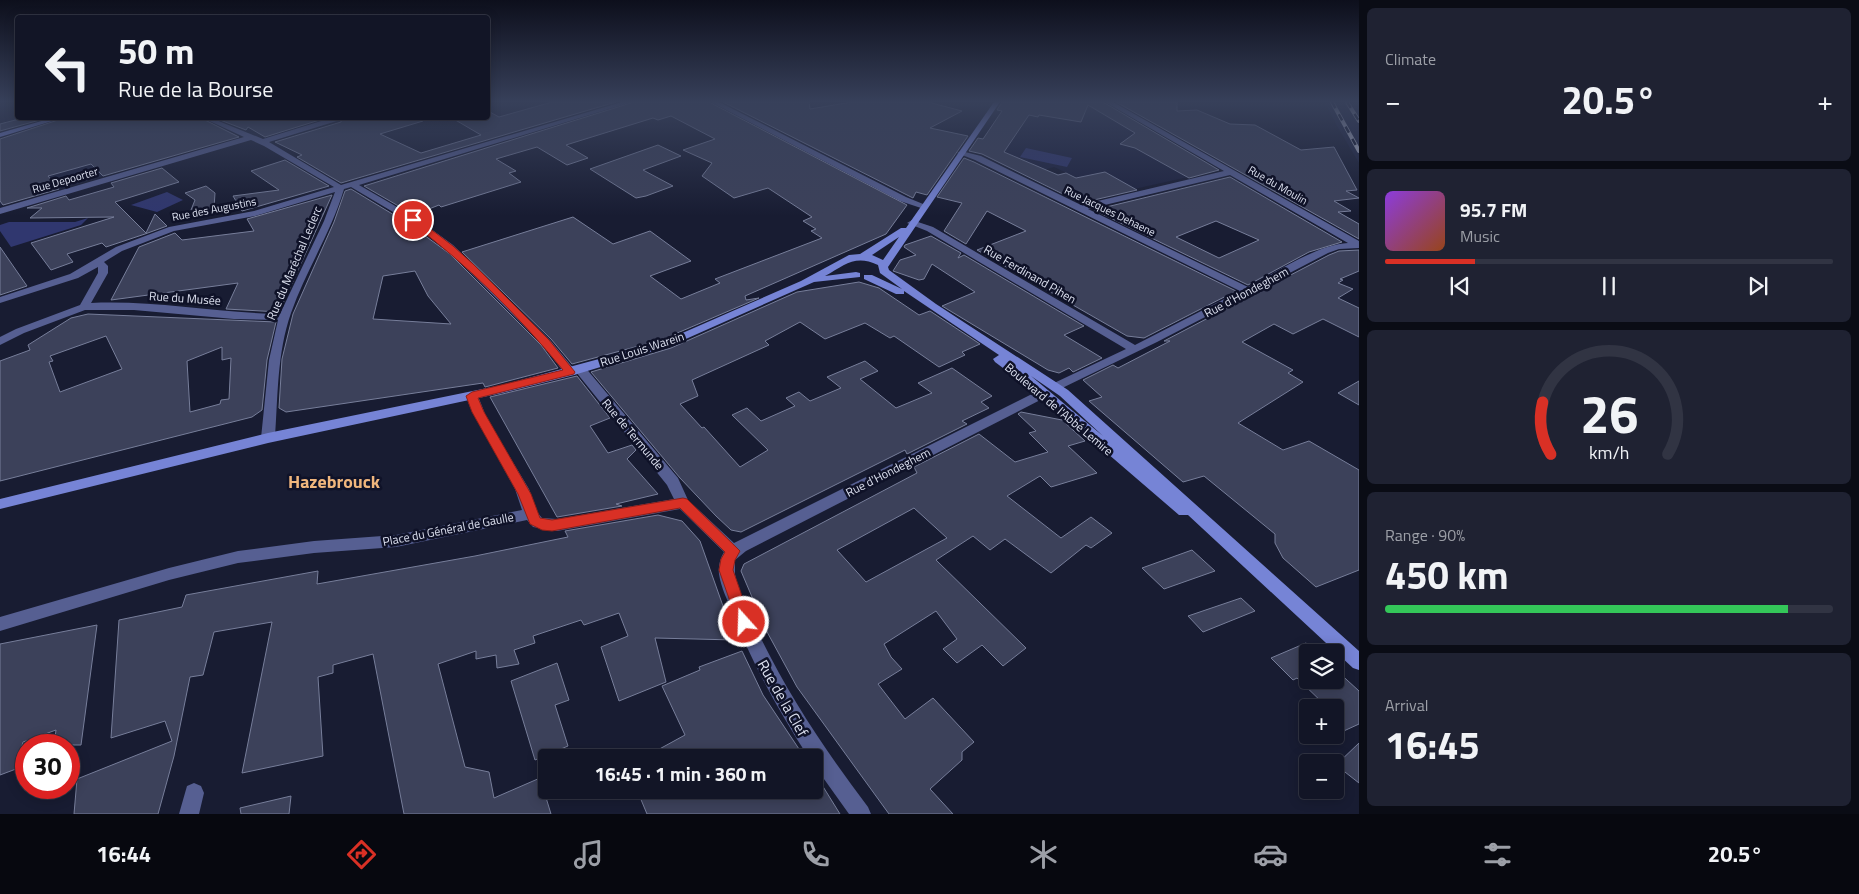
<!DOCTYPE html>
<html lang="en">
<head>
<meta charset="utf-8">
<style>
	body { margin:0; font-family:"Titillium Web",sans-serif; background:#1f2232; color:#f1f3f6; height:100vh; display:flex; flex-direction:column; font-size:19px; white-space:nowrap }
	* { box-sizing:border-box; margin:0 }
	p { font-size:16px; color:#9c9fa7 }
	.icon { flex:none; width:28px; height:28px; fill:none; stroke:currentColor; stroke-width:2; stroke-linecap:round; stroke-linejoin:round }
	.map { position:relative; flex:1; overflow:hidden }
	.details { display:flex; flex-direction:column; gap:8px; padding:8px; background:#0a0c15; width:500px }
	.details>* { flex:none }
	.banner { position:absolute; left:15px; top:15px; width:475px; height:105px; border-radius:5px; box-shadow:0 2px 12px #0003,0 0 0 1px #313443; background:#121526; color:#f1f3f6; overflow:hidden }
	.fabs { position:absolute; left:1299px; top:644px; display:grid; gap:10px }
	.fabs a { display:grid; place-items:center; width:45px; height:45px; border-radius:5px; background:#121526; box-shadow:0 2px 12px #0003,0 0 0 1px #313443; font-size:25px }
	.speed { position:absolute; left:15px; top:734px; display:flex; gap:10px; font-size:25px; font-weight:700; text-align:center }
	.speed>* { display:grid; place-content:center; width:65px; height:65px; border-radius:50%; background:#121526; box-shadow:0 2px 12px #0003,0 0 0 1px #313443; line-height:1 }
	.speed .limit { border:8px solid #d22; background:#fff; color:#111 }
	.pin { position:absolute; display:grid; place-items:center; width:42px; height:42px; color:#fff; margin:-21px; border:2px solid #fff; border-radius:50%; box-shadow:0 1px 5px #0007 }
	.me { position:absolute; width:55px; margin:-28px; rotate:340deg; stroke-linejoin:round; filter:drop-shadow(0 0 4px #0008) }
	.turn { display:flex; align-items:center; gap:18px; height:105px; padding:0 20px; font-size:22px }
	.turn .icon { width:65px; height:65px; stroke-width:2.5 }
	.turn b { display:block; font-size:35px; line-height:42px }
	.big { font-size:38px; font-weight:700; line-height:1.1 }
	.details .card { flex:1; display:flex; flex-direction:column; justify-content:center; gap:8px; min-width:0; padding:0 18px; border-radius:8px; background:#1f2232 }
	.details .dial { align-items:center; gap:0 }
	.dial svg { height:130px; overflow:visible; fill:none; stroke:#313443; stroke-width:7; stroke-linecap:round; text-anchor:middle }
	.dial text { fill:#f1f3f6; stroke:none }
	.song { display:flex; align-items:center; gap:15px }
	.cover { width:60px; height:60px; border-radius:8px; background:linear-gradient(135deg,hsl(270 70% 55%),hsl(20 70% 35%)) }
	.played { height:5px; border-radius:2px; background:linear-gradient(90deg,#d93025 20%,#313443 20%) }
	.keys { display:flex; justify-content:space-around; direction:ltr }
	.heat { display:flex; justify-content:space-between; align-items:center; font-size:28px; direction:ltr }
	.charge { height:8px; border-radius:4px; background:linear-gradient(90deg,#34c759 90%,#313443 0) }
	.trip { position:absolute; left:538px; top:749px; width:285px; height:50px; border-radius:5px; background:#121526; box-shadow:0 2px 12px #0003,0 0 0 1px #313443; font-weight:700; line-height:50px; text-align:center }
	.tabs { display:flex; height:80px; justify-content:space-around; align-items:center; background:#07080f; color:#9c9fa7 }
	.tabs .icon { width:35px; height:35px }
	.tabs .active { color:#d93025 }
	.tabs b { font-size:22px; color:#f1f3f6 }
	main { display:flex; flex:1; min-height:0 }
	.map>svg:first-child { display:block }
	.built { fill:#1d223f }
	.green { fill:#30376f }
	.building { fill:#3c415a; stroke:#777e9a; fill-rule:evenodd }
	.lines { fill:none; stroke-linecap:round; stroke-linejoin:round }
	.street { fill:#565f92; fill-rule:evenodd }
	.secondary { fill:#7684d6; fill-rule:evenodd }
	.rail-casing { stroke:#bcc0d0; stroke-width:4 }
	.rail { stroke:#0f1228; stroke-width:2.5; stroke-dasharray:7; stroke-linecap:butt }
	.route { fill:#d93025; stroke:#8d1f18 }
	.labels { text-anchor:middle; dominant-baseline:central; stroke-width:5; stroke-linejoin:round; paint-order:stroke }
	.far-street-label { font-size:11px; fill:#dce0ef; stroke:#0f1228 }
	.street-label { font-size:12px; fill:#dce0ef; stroke:#0f1228 }
	.near-street-label { font-size:15px; fill:#dce0ef; stroke:#0f1228 }
	.district-label { font-size:18px; font-weight:bold; fill:#f0b67d; stroke:#0f1228 }
</style>
</head>
<body>
<main>
<div class="map">
<svg width="1359" height="814" viewBox="0 0 1359 814">
	<rect width="100%" height="100%" fill="#181c32"/>
	<!-- built -->
	<path class="built" d="M1008,102H1099L1170,142L1138,149L1188,177L1112,194L1054,167L1040,171L1005,152L977,147Z
		M1325,102H1359V163L1337,126Z
		M132,139L160,160L0,206V178Z"/>
	<!-- green -->
	<path class="green" d="M1026,148L1072,158L1067,167L1020,157Z
		M167,192L183,200L157,212L131,205Z
		M88,218L81,225L11,247L0,231V225L9,222H75Z"/>
	<!-- building -->
	<path class="building" d="M552,102H616L341,183L297,157L302,155L275,142L341,122L342,118H422L423,121L380,134L421,153L481,135L452,118H488V111L499,117Z
		M634,102H709L907,205L886,234L745,296L746,300L759,298L661,340L572,364L551,339L462,252L573,217L613,244L650,231L691,261L650,276L681,299L720,283L715,279L822,238L811,231L816,229L803,221L812,217L768,188L734,198L702,176L712,163L683,150L715,139L671,116L658,120L653,118L566,145L588,158L567,165L537,147L496,159L516,171L509,173L521,182L441,207L439,205L414,215L364,186Z
		M723,102H809L810,109L852,102H928L962,111L930,128L968,136L927,195L916,192L913,198Z
		M1002,102H1103L1219,170L1189,178L1135,148L1120,144L1135,133L1088,105L1081,122L1039,115L1038,117L1029,115L1004,152L1058,175L1066,173L1076,178L1105,172L1137,190L1081,203L982,154L969,151L978,138L983,139L1002,111L997,110Z
		M1116,102H1177V111L1197,110L1230,124L1255,125L1301,150L1334,147L1357,190L1346,191L1359,198L1334,201L1351,211L1338,212L1359,224V239Z
		M23,118H47L0,131V124Z
		M64,118H201L239,137L103,176L91,164L48,176L59,189L3,205L0,201V139Z
		M215,118H326L265,137L248,127L246,130Z
		M658,145L681,156L643,170L673,186L646,196L636,198L590,169Z
		M964,158L974,162L1236,291L1144,338L1127,336L977,250L1026,231L987,211L966,244L944,231L962,203L937,197Z
		M285,160L329,186L242,211L233,196L279,190L251,171Z
		M162,168L179,182L115,202L146,233L155,214L167,226L145,234L106,247L102,243L67,254L73,262L51,270L31,243L114,217L30,218L42,208H27L66,196L69,200L114,187L111,183Z
		M1230,177L1342,242L1309,252L1248,285L1094,210ZM1216,221L1259,240L1219,258L1176,237Z
		M206,186L215,193L214,208L191,210L195,200L185,193Z
		M351,189L409,224L450,254L541,345L558,368L485,387L483,383L286,412L279,408L282,359L293,314L334,222L345,191ZM415,271L428,296L451,324L373,319L383,276Z
		M332,195L279,312L226,309L238,283L111,300L139,247L175,233L182,240L254,231L247,219Z
		M931,236L961,253L958,258L964,255L1084,326L1064,335L1102,358L1073,372L1069,368L1059,373L1048,370L942,306L975,292L932,264L924,279L919,280L893,271L900,260L916,255L904,247L905,245Z
		M0,247L27,286L0,295Z
		M1359,250V271L1340,279L1343,280L1338,283L1353,289L1338,298L1359,308V337L1323,319L1293,334L1274,324L1242,342L1293,370L1288,373L1303,382L1238,423L1283,450L1309,441L1359,470V570L1316,587L1283,558L1275,543V534L1204,476L1183,482L1089,401L1102,397L1083,380L1113,365L1118,368L1170,341H1164L1329,255L1339,251Z
		M859,282L879,288L919,315L930,311L980,344L962,352L965,355L939,367L894,336L890,338L865,323L825,339L800,322L765,341L769,345L692,380L698,396L680,404L702,428L704,427L740,467L768,450L732,415L747,408L761,421L795,406L786,398L799,392L810,401L841,388L827,377L865,361L878,371L860,379L896,408L932,393L918,383L952,368L992,396L981,402L989,408L962,421L967,424L907,454L905,450L741,532L731,530L716,516L680,478L591,372L671,348L797,292Z
		M88,314L276,322L267,360L262,410L252,417L0,481V361L30,350L28,345L71,318ZM106,336L122,369L60,392L49,362L53,361L50,356ZM222,347V360L231,358L229,399L221,400L220,404L190,412L187,361Z
		M577,376L610,418L590,426L608,453L632,445L636,450L627,459L658,494L616,504L622,506L557,517L490,397Z
		M1359,381V405L1338,393Z
		M1021,412L1062,420L1085,441L1068,446L1097,473L1051,487L1040,476L1007,496L1061,538L1091,517L1112,533L1091,548L1086,545L1051,573L1005,539L990,550L973,536L936,560L1026,648L1003,666L982,645L957,663L943,649L957,639L936,611L884,644L891,657L902,669L878,684L905,719L933,698L974,742L962,752V760L930,789L953,814H889L797,687L766,630L741,571L744,564L917,473L914,467L979,434L1015,462L1048,452L1029,433L1036,431L1018,414ZM914,508L947,538L866,582L837,550Z
		M658,515L682,521L700,541L735,640L655,638L666,682L619,701L601,647L628,636L619,613L584,625L581,620L533,636L535,643L514,650L519,664L497,668L496,655L476,659V651L438,664L465,767L489,772L494,798L540,778L551,814H404L373,654L333,665V673L318,677L323,756L242,773L272,622L214,632L203,675L190,677L174,756L158,814H74L77,779L172,741L165,721L111,738L119,620L182,607L186,595L318,571L317,584L475,556L568,537L565,531Z
		M1192,550L1215,571L1164,589L1142,568Z
		M1241,598L1255,611L1203,632L1188,616Z
		M97,625L81,745H54L56,730L23,742L16,769L0,775V644Z
		M1306,643L1317,652H1308V680H1335V669L1359,691V724L1335,735V708H1328L1297,678L1293,680L1271,658Z
		M742,651L763,695L805,758H643L685,735L662,686L700,670L699,667Z
		M557,663L569,700L555,705L568,746L535,760L511,681Z
		M1359,743V783L1336,765Z
		M814,772L840,814H647L637,790H814Z
		M291,796L289,814H241L240,808Z"/>
	<g class="lines">
		<!-- street -->
		<path class="street" d="M622,102H632L359,185L416,218L453,245L550,340L574,369L576,372L574,375H566L542,344L447,249L410,222L351,187L344,189C331,233 306,270 291,313C277,353 278,396 275,438L273,441H263L261,438L269,360L278,320L234,319L134,310H85L24,333L0,345V337L16,329L80,305L98,273V267L78,278L0,303V297L70,274L116,247L169,227L254,211L334,187L264,146L251,140L0,214V208L244,137L203,118H211L263,139L331,118H340V120L269,142L341,185ZM335,192L324,221L280,314C217,313 154,300 91,303L108,273V266L104,262L122,251L174,231L255,216Z
			M711,102H719L906,197L928,206L924,209L900,201Z
			M1105,102H1113L1359,241V248L1339,249L1328,253L1157,342L1056,391L1052,390L1050,387L1052,384L1126,349L927,231L907,223L912,220L933,227L1135,345L1240,291L975,160L957,153L961,151L981,156L1081,205L1224,171ZM1230,175L1348,243C1318,244 1275,273 1248,287L1088,209Z
			M580,365L584,366L678,478L688,500L734,543L1040,390H1048L1050,393L1048,396L746,551L735,560V574L737,584C769,666 815,737 868,807L871,814H849L814,765V758H809C779,712 753,665 733,614C728,601 721,588 719,574C718,566 720,559 724,552L680,509L557,531L533,527L527,520L396,547L314,553L238,563L169,580L0,631V617L169,568L238,551L314,541L396,535L522,510L515,489L470,407L466,396L472,392L478,396L487,419L529,489L537,512L542,518L557,519L674,499L667,485L576,372L574,369Z
			M194,783L201,786L204,793L199,814H179L187,786Z"/>
		<!-- secondary -->
		<path class="secondary" d="M994,102H1000L888,267L889,270L936,304L1068,390L1359,651V670L1353,668L1188,515H1179L1043,398L995,362L993,359L999,355L904,291V294H896L864,279V275H872L902,289L880,273L878,265C855,254 845,265 825,276L856,272L860,273V277L814,282L670,346L574,375L502,393L268,443L0,509V499L268,433L502,385L662,342L801,281L849,255L860,254L901,228H906ZM899,237L883,260L872,255ZM1031,376L1060,396L1103,436Z
			M52,118H62L0,137V133Z"/>
		<!-- rail casing -->
		<g class="rail-casing">
			<path id="rail" d="M1332,102L1359,151
				M1347,102L1359,121"/>
		</g>
		<!-- rail -->
		<use href="#rail" class="rail"/>
	</g>
	<!-- sky -->
	<linearGradient id="sky" x2="0" y2="1"><stop stop-color="#0d0f1c"/><stop offset="0.47" stop-color="#37405a"/><stop offset="1" stop-color="#37405a" stop-opacity="0"/></linearGradient>
	<rect width="1359" height="216" fill="url(#sky)"/>
	<!-- route -->
	<path class="route" d="M410,218H416L453,246L473,264L549,340L575,372L574,374L478,398L484,412L531,494L540,518L552,520L683,498L687,499L740,551L735,560L733,570L751,622L749,627L744,628L739,627L719,570L721,559L725,552L680,508L552,531L542,530L530,524L518,494L472,412L466,396L472,392L563,370C518,315 467,264 410,222Z"/>
	<g class="labels">
		<!-- far-street labels -->
		<g class="far-street-label">
			<text transform="translate(65 180) rotate(-16)">Rue Depoorter</text>
			<text transform="translate(1278 185) rotate(30)">Rue du Moulin</text>
			<text transform="translate(214 209) rotate(-11)">Rue des Augustins</text>
			<text transform="translate(1110 211) rotate(26)">Rue Jacques Dehaene</text>
		</g>
		<!-- street labels -->
		<g class="street-label">
			<text transform="translate(294 263) rotate(-67)">Rue du Maréchal Leclerc</text>
			<text transform="translate(1030 274) rotate(30)">Rue Ferdinand Pihen</text>
			<text transform="translate(1246 292) rotate(-28)">Rue d'Hondeghem</text>
			<text transform="translate(185 298) rotate(4)">Rue du Musée</text>
			<text transform="translate(642 349) rotate(-18)">Rue Louis Warein</text>
			<text transform="translate(1059 409) rotate(40)">Boulevard de l'Abbé Lemire</text>
			<text transform="translate(633 434) rotate(50)">Rue de Termunde</text>
			<text transform="translate(888 472) rotate(-27)">Rue d'Hondeghem</text>
			<text transform="translate(448 529) rotate(-11)">Place du Général de Gaulle</text>
		</g>
		<!-- near-street labels -->
		<g class="near-street-label">
			<text transform="translate(783 698) rotate(60)">Rue de la Clef</text>
		</g>
		<!-- district labels -->
		<g class="district-label">
			<text x="334" y="481">Hazebrouck</text>
		</g>
	</g>
</svg>
<div class="fabs">
<a><svg class="icon" aria-label="layers" viewBox="0 0 24 24"><path d="M12 4l9 5-9 5-9-5zM3 14l9 5 9-5"/></svg></a>
<a>+</a>
<a>−</a>
</div>
<div class="speed"><div class="limit">30</div></div>
<div class="pin" style="left:413px;top:220px;background:#d93025"><svg class="icon" aria-label="arrive" viewBox="0 0 24 24"><path d="M6 21V4h12l-3 4 3 4H6"/></svg></div>
<svg class="me" style="left:744px;top:622px" viewBox="-20 -20 40 40"><circle r="17" fill="#d93025" stroke="#fff" stroke-width="3"/><path d="M0-11L8 9 0 5-8 9z" fill="#fff"/></svg>
<div class="trip">16:45 · 1 min · 360 m</div>
<div class="banner">
<div class="turn"><svg class="icon" aria-label="left" viewBox="0 0 24 24"><path d="M17 20v-9H6M10 6l-5 5 5 5"/></svg><div><b>50 m</b>Rue de la Bourse</div></div>
</div>
</div>
<section class="details">
<div class="card"><p>Climate</p>
<div class="heat"><a>−</a><b class="big">20.5°</b><a>+</a></div>
</div>
<div class="card">
<div class="song"><i class="cover"></i><div><b>95.7 FM</b><p>Music</p></div></div>
<div class="played"></div>
<div class="keys"><svg class="icon" aria-label="previous" viewBox="0 0 24 24"><path d="M18 5L8 12l10 7zM5 5v14"/></svg><svg class="icon" aria-label="pause" viewBox="0 0 24 24"><path d="M8 5v14M16 5v14"/></svg><svg class="icon" aria-label="next" viewBox="0 0 24 24"><path d="M6 5l10 7-10 7zM19 5v14"/></svg></div>
</div>
<div class="card dial"><svg viewBox="0 0 100 80">
<path d="M14 69A42 42 0 1 1 86 69"/>
<path d="M14 69A42 42 0 0 1 9 37" stroke="#d93025"/>
<text x="50" y="56" font-size="32" font-weight="700">26</text>
<text x="50" y="72" font-size="11">km/h</text>
</svg></div>
<div class="card"><p>Range · 90%</p><b class="big">450 km</b><div class="charge"></div></div>
<div class="card"><p>Arrival</p><b class="big">16:45</b></div>
</section>
</main>
<nav class="tabs">
<b>16:44</b>
<svg class="icon active" aria-label="directions" viewBox="0 0 24 24"><path d="M12 3l9 9-9 9-9-9zM9 14v-3h6M13 9l2 2-2 2"/></svg>
<svg class="icon" aria-label="music" viewBox="0 0 24 24"><path d="M9 18V5l10-2v13"/><circle cx="6" cy="18" r="3"/><circle cx="16" cy="16" r="3"/></svg>
<svg class="icon" aria-label="phone" viewBox="0 0 24 24"><path d="M5 4h4l2 5-3 2q2 4 5 5l2-3 5 2v4C11 20 4 13 5 4z"/></svg>
<svg class="icon" aria-label="climate" viewBox="0 0 24 24"><path d="M12 3v18M4 7l16 10M4 17L20 7"/></svg>
<svg class="icon" aria-label="car" viewBox="0 0 24 24"><path d="M5 17H2v-5l4-1 3-4h7l3 4 3 1v5h-3M9 17h6M6 11h13"/><circle cx="7" cy="17" r="2"/><circle cx="17" cy="17" r="2"/></svg>
<svg class="icon" aria-label="filters" viewBox="0 0 24 24"><path d="M4 7h16M4 17h16"/><circle cx="9" cy="7" r="2"/><circle cx="15" cy="17" r="2"/></svg>
<b>20.5°</b>
</nav>
</body>
</html>
